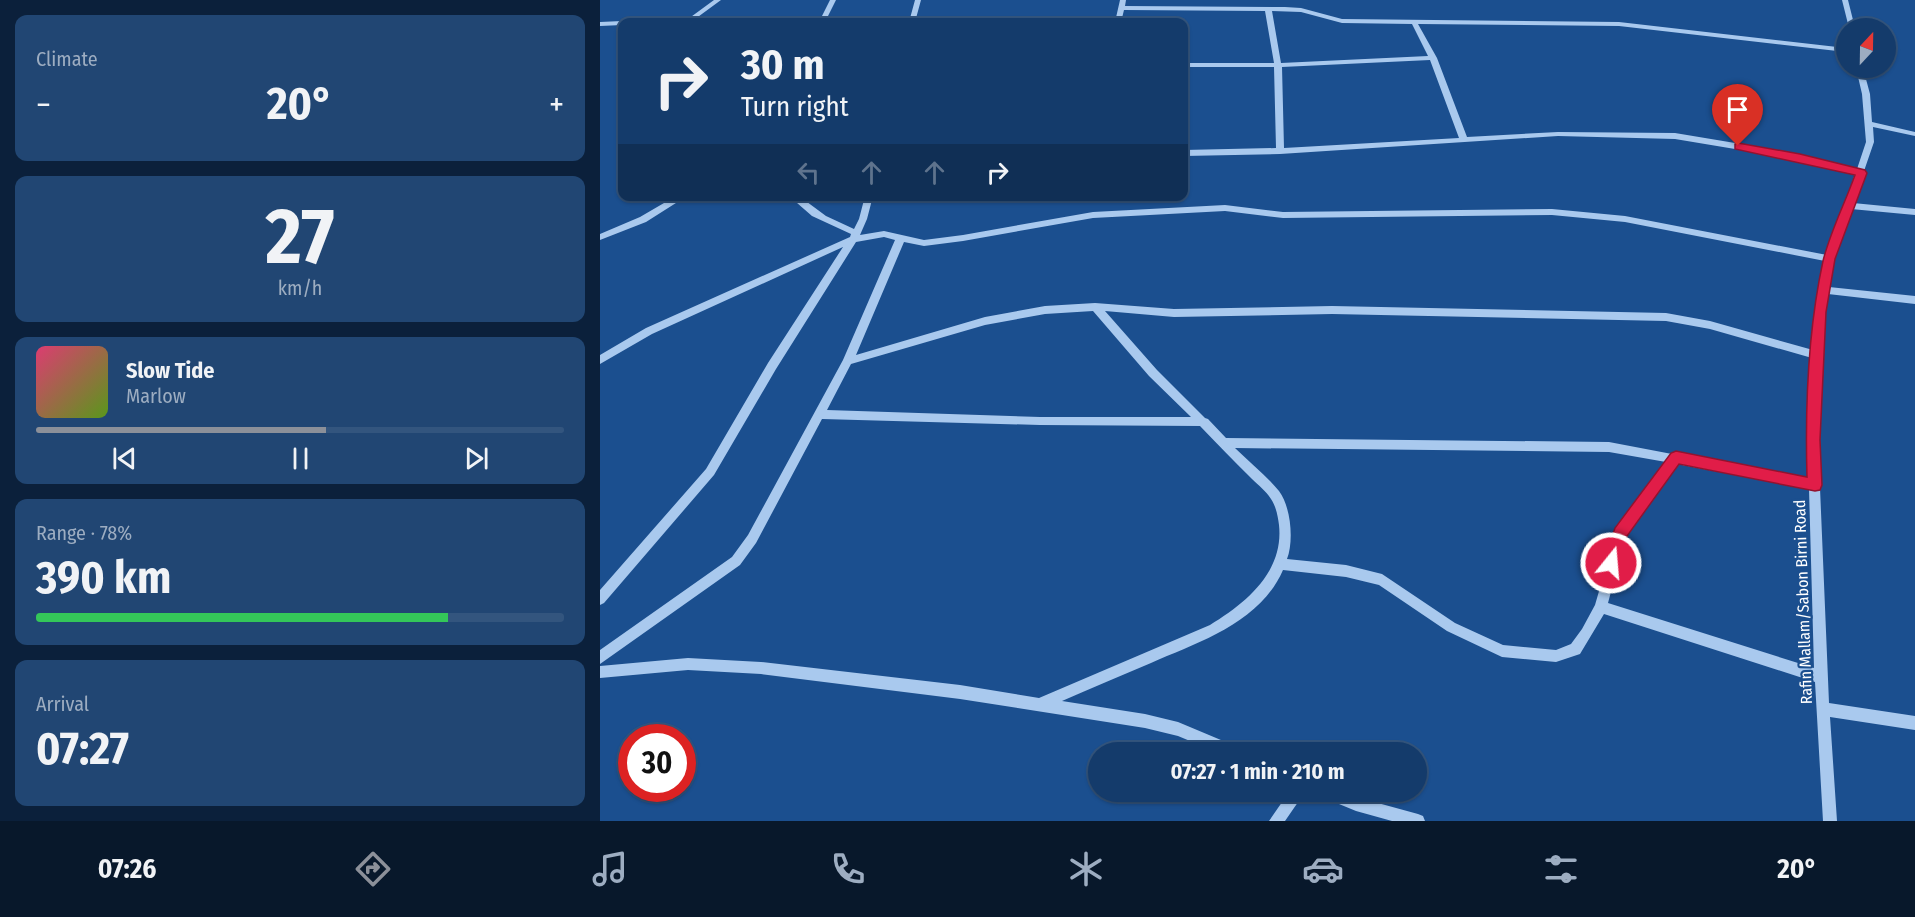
<!DOCTYPE html>
<html lang="en">
<head>
<meta charset="utf-8">
<style>
	body { margin:0; font-family:"Fira Sans Condensed",sans-serif; background:#214673; color:#f1f3f6; height:100vh; display:flex; flex-direction:column; font-size:22px; white-space:nowrap }
	* { box-sizing:border-box; margin:0 }
	p { font-size:20px; color:#9dadc1 }
	.icon { flex:none; width:33px; height:33px; fill:none; stroke:currentColor; stroke-width:2; stroke-linecap:round; stroke-linejoin:round }
	.map { position:relative; flex:1; overflow:hidden }
	.details { display:flex; flex-direction:column; gap:15px; padding:15px; background:#0b203b; width:600px }
	.details>* { flex:none }
	.guide { position:absolute; left:18px; top:18px; width:570px; height:183px; border-radius:12px; box-shadow:0 2px 4px #0004,0 0 0 2px #33557e; background:#143b6b; color:#f1f3f6; overflow:hidden }
	.needle { width:39px; rotate:22deg }
	.tools { position:absolute; left:1236px; top:18px; display:grid; gap:12px }
	.tools a { display:grid; place-items:center; width:60px; height:60px; border-radius:50%; background:#143b6b; box-shadow:0 2px 4px #0004,0 0 0 2px #33557e; font-size:30px }
	.speed { position:absolute; left:18px; top:724px; display:flex; gap:12px; font-size:30px; font-weight:700; text-align:center }
	.speed>* { display:grid; place-content:center; width:78px; height:78px; border-radius:50%; background:#143b6b; box-shadow:0 2px 4px #0004,0 0 0 2px #33557e; line-height:1 }
	.speed .limit { border:9px solid #d22; background:#fff; color:#111 }
	.pin { position:absolute; display:grid; place-items:center; width:51px; height:51px; color:#fff; margin:-62px -26px; border-radius:50% 50% 50% 0; rotate:-45deg; box-shadow:0 0 6px #0007 }
	.pin .icon { rotate:45deg }
	.me { position:absolute; width:66px; margin:-33px; rotate:17deg; stroke-linejoin:round; filter:drop-shadow(0 0 4px #0008) }
	.turn { display:flex; align-items:center; gap:21px; height:126px; padding:0 24px; font-size:27px }
	.turn .icon { width:78px; height:78px; stroke-width:2.5 }
	.turn b { display:block; font-size:42px; line-height:51px }
	.lanes { display:flex; align-items:center; height:57px; padding:0 24px; background:#0003; justify-content:center; gap:30px; direction:ltr }
	.lanes .off { opacity:.35 }
	.big { font-size:45px; font-weight:700; line-height:1.1 }
	.details .tile { flex:1; display:flex; flex-direction:column; justify-content:center; gap:9px; min-width:0; padding:0 21px; border-radius:12px; background:#214673 }
	.details .dial { align-items:center; gap:0 }
	.dial b { font-size:78px; line-height:1 }
	.song { display:flex; align-items:center; gap:18px }
	.cover { width:72px; height:72px; border-radius:9px; background:linear-gradient(135deg,hsl(340 70% 55%),hsl(90 70% 35%)) }
	.played { height:6px; border-radius:3px; background:linear-gradient(90deg,#8c9099 55%,#33557e 55%) }
	.keys { display:flex; justify-content:space-around; direction:ltr }
	.heat { display:flex; justify-content:space-between; align-items:center; font-size:33px; direction:ltr }
	.charge { height:9px; border-radius:4px; background:linear-gradient(90deg,#34c759 78%,#33557e 0) }
	.trip { position:absolute; left:488px; top:742px; width:339px; height:60px; border-radius:30px; background:#143b6b; box-shadow:0 2px 4px #0004,0 0 0 2px #33557e; font-weight:700; line-height:60px; text-align:center }
	.tab-bar { display:flex; height:96px; justify-content:space-around; align-items:center; background:#08182b; color:#9dadc1 }
	.tab-bar .icon { width:42px; height:42px }
	.tab-bar .selected { color:#8c9099 }
	.tab-bar b { font-size:27px; color:#f1f3f6 }
	main { display:flex; flex:1; min-height:0 }
	.map>svg:first-child { display:block }
	.lines { fill:none; stroke-linecap:round; stroke-linejoin:round }
	.minor { fill:#a9c9ee; fill-rule:evenodd }
	.route { fill:#e11d48; stroke:#92132f; stroke-width:1.5 }
	.labels { text-anchor:middle; dominant-baseline:central; stroke-width:4.5; stroke-linejoin:round; paint-order:stroke }
	.street-label { font-size:16px; fill:#fff; stroke:#1b4f8f }
</style>
</head>
<body>
<main>
<section class="details">
<div class="tile"><p>Climate</p>
<div class="heat"><a>−</a><b class="big">20°</b><a>+</a></div>
</div>
<div class="tile dial"><b>27</b><p>km/h</p></div>
<div class="tile">
<div class="song"><i class="cover"></i><div><b>Slow Tide</b><p>Marlow</p></div></div>
<div class="played"></div>
<div class="keys"><svg class="icon" aria-label="previous" viewBox="0 0 24 24"><path d="M18 5L8 12l10 7zM5 5v14"/></svg><svg class="icon" aria-label="pause" viewBox="0 0 24 24"><path d="M8 5v14M16 5v14"/></svg><svg class="icon" aria-label="next" viewBox="0 0 24 24"><path d="M6 5l10 7-10 7zM19 5v14"/></svg></div>
</div>
<div class="tile"><p>Range · 78%</p><b class="big">390 km</b><div class="charge"></div></div>
<div class="tile"><p>Arrival</p><b class="big">07:27</b></div>
</section>
<div class="map">
<svg width="1315" height="821" viewBox="0 0 1315 821">
	<rect width="100%" height="100%" fill="#1b4f8f"/>
	<g class="lines">
		<!-- minor -->
		<path class="minor" d="M114,0H121L91,22H84Z
			M230,0H236L225,22H219Z
			M315,0H321L315,22H309Z
			M520,0H526L525,6L685,7L701,8L742,19L1019,22L1246,48V52L1019,26L818,24L837,58L867,137L958,132L1075,133L1159,147L1257,169L1266,142L1262,94L1256,68H1263L1270,94L1272,122L1315,132V136L1273,127L1274,142L1264,171L1265,173L1263,175L1253,203L1315,209V215L1251,209L1235,259L1229,287L1315,296V304L1228,294L1225,312L1218,440L1229,703L1315,716V730L1230,717L1237,821H1223L1215,682L1004,614L980,654L956,662L902,657L847,631L779,585L746,577L683,570C660,623 599,642 551,663C521,676 491,688 462,701L545,714L578,722L640,748L642,753H619L578,736L545,728L360,699L161,674L88,670L0,678V666L88,658L161,662L360,685L439,698L610,625C646,603 684,572 679,525C678,517 676,506 671,499C666,491 658,485 652,479C634,461 617,444 600,426L440,425L222,419L156,543L140,565L0,664V650L132,557L148,535L243,360L295,240L284,237L256,242L176,369L114,475L4,603L0,605V590L106,469L168,363L243,247L52,334L0,364V355L46,328L250,237L251,234L212,216L189,196H199L226,216L254,229L259,219L265,196H273L267,219L260,235L284,231L324,240L363,235L493,212L625,205L683,212L952,209L1025,216L1227,255L1255,174L1159,153L1075,139L958,136L680,154L584,156V150L676,148L674,67H584V63H674L665,11L524,10L521,22H515ZM672,11L701,12L742,23L812,24L828,56L681,63ZM830,60L859,138L684,148L682,67ZM625,211L683,218L952,215L1025,222L1225,261L1215,312L1213,350L1110,321L1066,313L732,306L574,309L495,303L445,306L385,317L256,355L304,242L324,246L363,241L493,218ZM493,311L549,376L591,417H440L227,410L251,364L385,325L445,314ZM505,311L574,317L732,314L1066,321L1110,329L1212,358L1208,440L1209,479L1081,455L1076,452L1072,454L1009,442L626,438L608,419L605,418L557,370ZM635,448L1009,452L1066,462L1017,529L995,605L982,629L971,644L956,650L903,645L855,623L782,574L746,565L687,559C694,541 691,507 679,491C666,475 649,462 635,448ZM1077,464L1209,489L1214,668L1008,603L1026,535Z
			M1242,0H1248L1255,28H1249Z
			M0,22L22,21L25,22H22V25L0,26Z
			M76,196H87L46,222L0,240V234L40,217Z
			M689,792H705L685,821H669Z
			M720,792H744L756,797L818,814L823,816L825,821H792L756,811L722,797Z"/>
	</g>
	<!-- route -->
	<path class="route" d="M1138,143L1200,154L1265,170L1267,173L1235,259L1226,312L1220,440L1222,485L1220,490L1215,491L1079,464L1027,536L1017,568L1011,570L1006,568L1003,563L1015,528L1071,453L1076,451L1207,477C1205,407 1208,330 1223,261C1230,232 1245,203 1255,175L1135,149V144Z"/>
	<g class="labels">
		<!-- street labels -->
		<g class="street-label">
			<text transform="translate(1203 602) rotate(-92)">Rafin Mallam/Sabon Birni Road</text>
		</g>
	</g>
</svg>
<div class="tools">
<a><svg class="needle" viewBox="-14 -14 28 28"><path d="M0-13l5 13h-10z" fill="#e53935"/><path d="M0 13l5-13h-10z" fill="#9dadc1"/></svg></a>
</div>
<div class="speed"><div class="limit">30</div></div>
<div class="pin" style="left:1138px;top:146px;background:#d93025"><svg class="icon" aria-label="arrive" viewBox="0 0 24 24"><path d="M6 21V4h12l-3 4 3 4H6"/></svg></div>
<svg class="me" style="left:1011px;top:563px" viewBox="-20 -20 40 40"><circle r="17" fill="#e11d48" stroke="#fff" stroke-width="3"/><path d="M0-11L8 9 0 5-8 9z" fill="#fff"/></svg>
<div class="trip">07:27 · 1 min · 210 m</div>
<div class="guide">
<div class="turn"><svg class="icon" aria-label="right" viewBox="0 0 24 24"><path d="M7 20v-9h11M14 6l5 5-5 5"/></svg><div><b>30 m</b>Turn right</div></div>
<div class="lanes"><svg class="icon off" aria-label="left" viewBox="0 0 24 24"><path d="M17 20v-9H6M10 6l-5 5 5 5"/></svg><svg class="icon off" aria-label="ahead" viewBox="0 0 24 24"><path d="M12 20V5M6 11l6-6 6 6"/></svg><svg class="icon off" aria-label="ahead" viewBox="0 0 24 24"><path d="M12 20V5M6 11l6-6 6 6"/></svg><svg class="icon" aria-label="right" viewBox="0 0 24 24"><path d="M7 20v-9h11M14 6l5 5-5 5"/></svg></div>
</div>
</div>
</main>
<nav class="tab-bar">
<b>07:26</b>
<svg class="icon selected" aria-label="directions" viewBox="0 0 24 24"><path d="M12 3l9 9-9 9-9-9zM9 14v-3h6M13 9l2 2-2 2"/></svg>
<svg class="icon" aria-label="music" viewBox="0 0 24 24"><path d="M9 18V5l10-2v13"/><circle cx="6" cy="18" r="3"/><circle cx="16" cy="16" r="3"/></svg>
<svg class="icon" aria-label="phone" viewBox="0 0 24 24"><path d="M5 4h4l2 5-3 2q2 4 5 5l2-3 5 2v4C11 20 4 13 5 4z"/></svg>
<svg class="icon" aria-label="climate" viewBox="0 0 24 24"><path d="M12 3v18M4 7l16 10M4 17L20 7"/></svg>
<svg class="icon" aria-label="car" viewBox="0 0 24 24"><path d="M5 17H2v-5l4-1 3-4h7l3 4 3 1v5h-3M9 17h6M6 11h13"/><circle cx="7" cy="17" r="2"/><circle cx="17" cy="17" r="2"/></svg>
<svg class="icon" aria-label="filters" viewBox="0 0 24 24"><path d="M4 7h16M4 17h16"/><circle cx="9" cy="7" r="2"/><circle cx="15" cy="17" r="2"/></svg>
<b>20°</b>
</nav>
</body>
</html>
